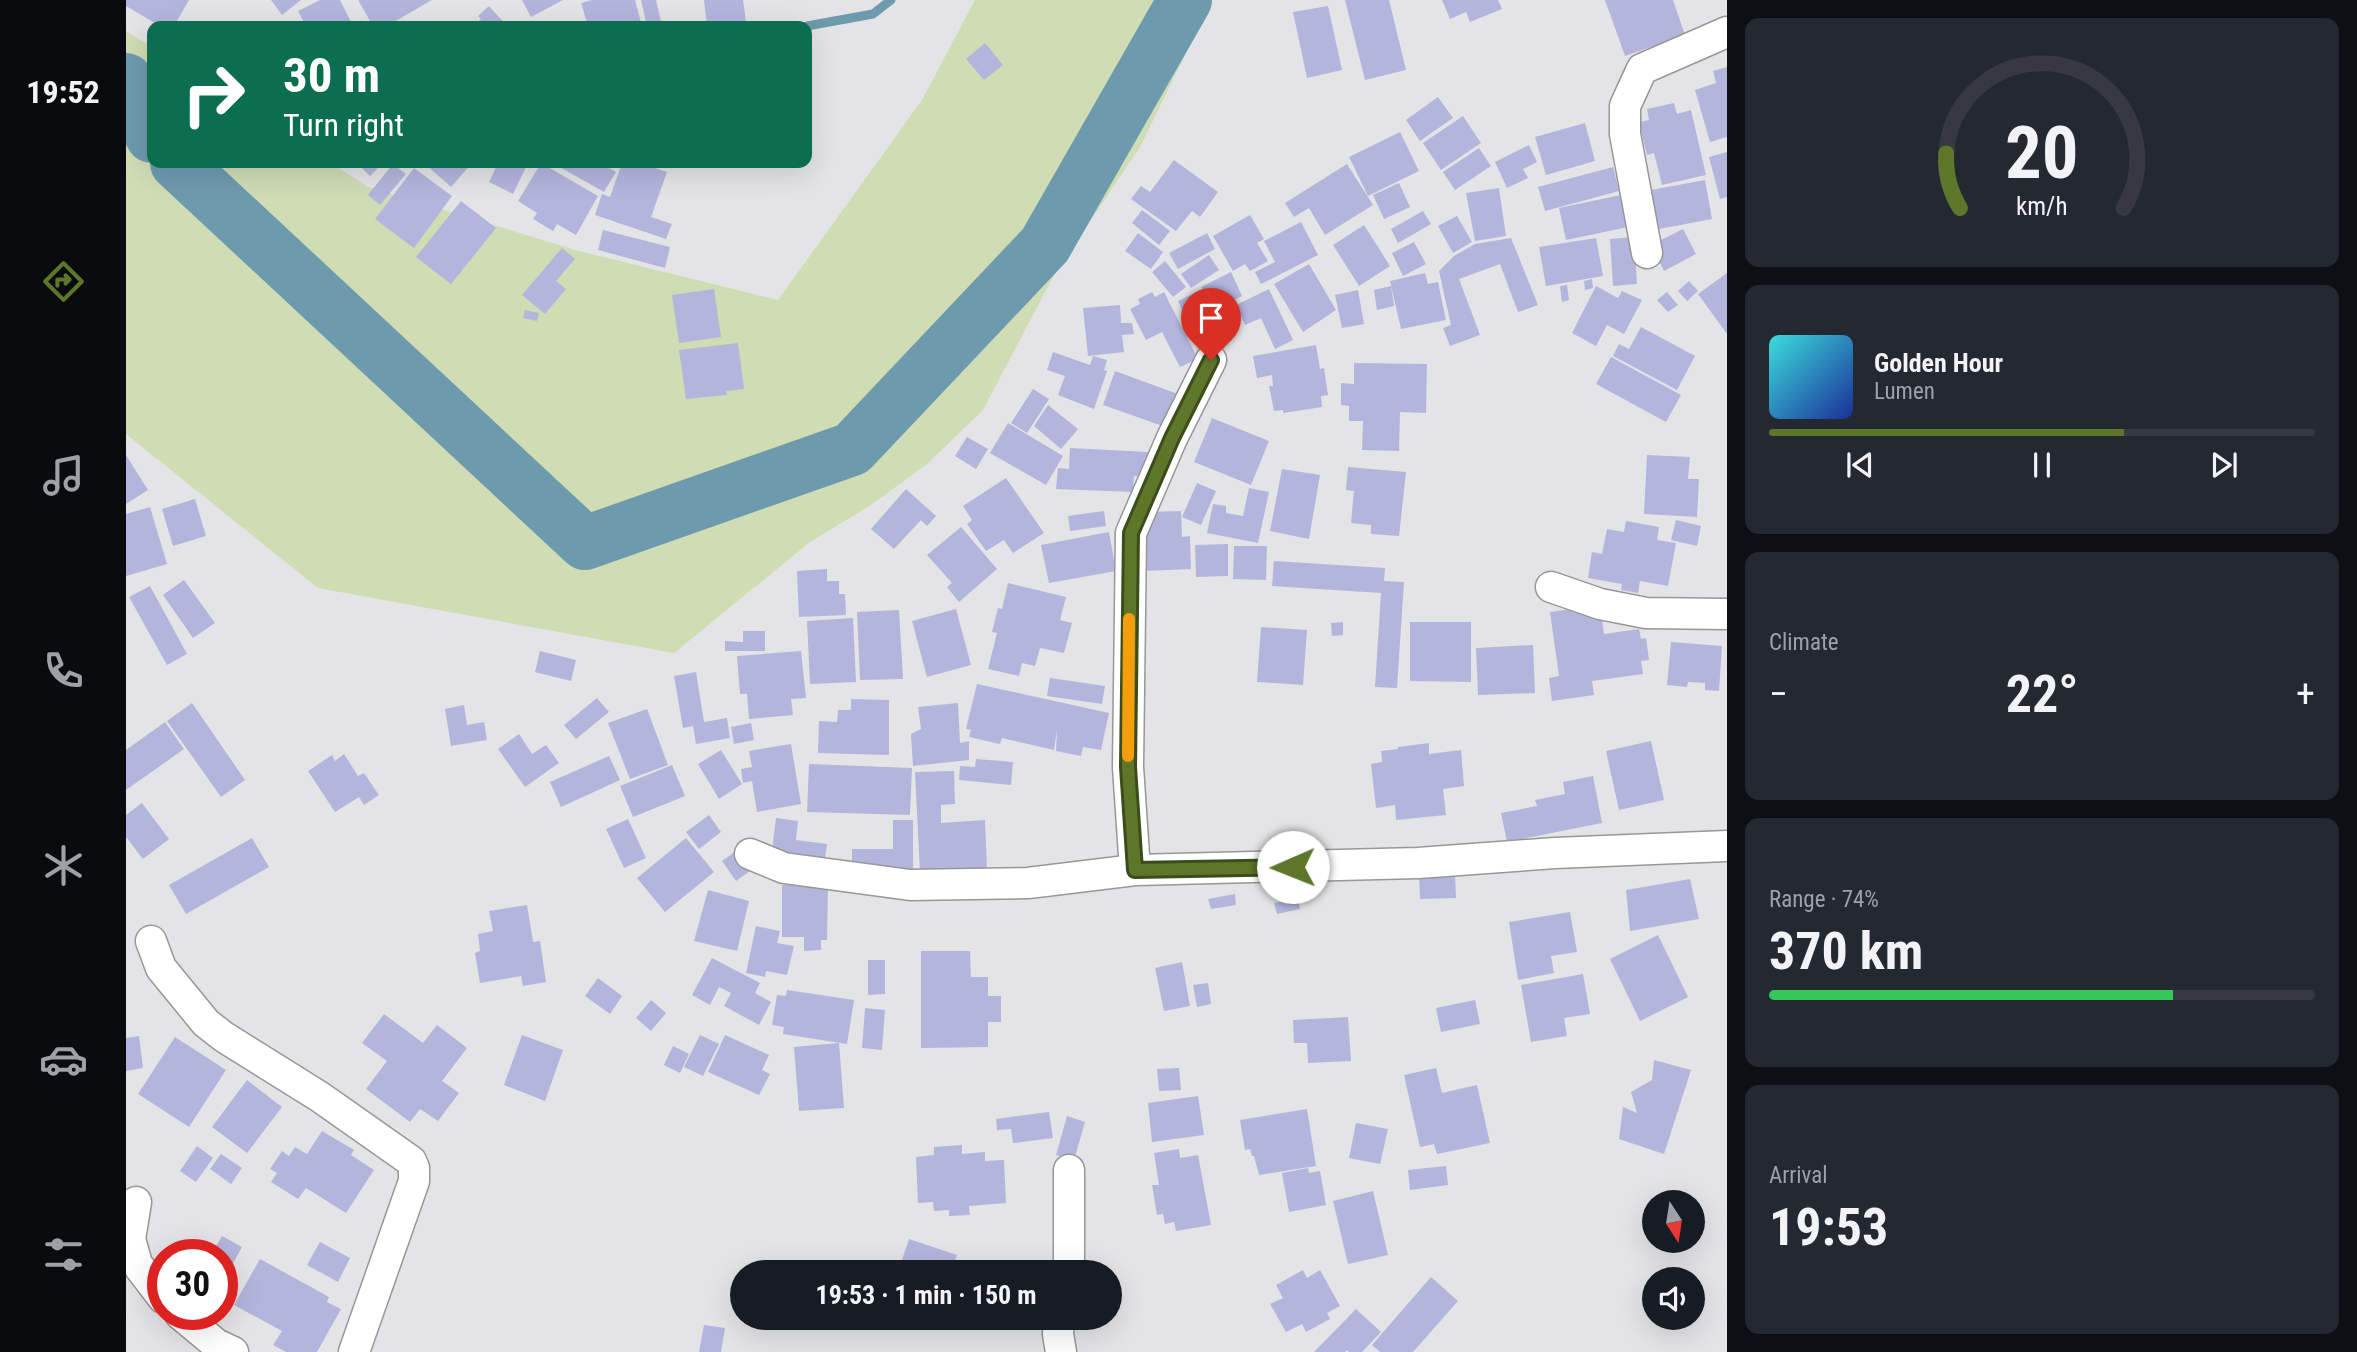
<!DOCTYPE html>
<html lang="en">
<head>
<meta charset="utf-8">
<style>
	body { margin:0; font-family:"Roboto Condensed",sans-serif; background:#242831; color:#f1f3f6; height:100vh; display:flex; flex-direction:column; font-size:26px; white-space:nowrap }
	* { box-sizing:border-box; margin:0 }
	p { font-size:23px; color:#9ea1a6 }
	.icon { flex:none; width:38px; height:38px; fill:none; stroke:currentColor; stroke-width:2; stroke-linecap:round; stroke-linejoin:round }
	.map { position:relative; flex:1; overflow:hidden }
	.sheet { display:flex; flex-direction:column; gap:18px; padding:18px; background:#0d0f14; width:630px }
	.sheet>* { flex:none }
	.banner { position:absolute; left:21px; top:21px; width:665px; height:147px; border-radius:14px; box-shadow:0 7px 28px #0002; background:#0b6e4f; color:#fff; overflow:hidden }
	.needle { width:46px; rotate:168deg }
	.controls { position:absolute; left:1516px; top:1190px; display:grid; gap:14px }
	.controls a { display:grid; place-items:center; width:63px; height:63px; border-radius:50%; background:#171b24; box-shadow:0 7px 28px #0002; font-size:35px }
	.speed { position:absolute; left:21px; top:1239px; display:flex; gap:14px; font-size:35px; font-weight:700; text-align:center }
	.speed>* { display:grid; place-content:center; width:91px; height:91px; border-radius:50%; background:#171b24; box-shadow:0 7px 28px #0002; line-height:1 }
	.speed .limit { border:10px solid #d22; background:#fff; color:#111 }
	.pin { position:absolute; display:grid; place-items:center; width:60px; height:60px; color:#fff; margin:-72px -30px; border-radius:50% 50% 50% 0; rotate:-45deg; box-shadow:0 0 7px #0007 }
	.pin .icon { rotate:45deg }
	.me { position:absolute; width:77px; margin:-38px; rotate:269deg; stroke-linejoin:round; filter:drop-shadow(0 0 5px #0008) }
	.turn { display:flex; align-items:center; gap:24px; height:147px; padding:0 21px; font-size:32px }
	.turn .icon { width:91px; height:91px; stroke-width:2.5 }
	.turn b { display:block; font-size:49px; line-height:60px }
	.big { font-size:52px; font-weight:700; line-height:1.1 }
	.sheet .card { flex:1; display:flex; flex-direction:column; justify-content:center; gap:10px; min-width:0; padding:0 24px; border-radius:14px; background:#242831 }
	.sheet .dial { align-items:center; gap:0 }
	.dial svg { height:182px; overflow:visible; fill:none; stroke:#363941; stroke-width:7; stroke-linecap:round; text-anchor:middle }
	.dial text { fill:#f1f3f6; stroke:none }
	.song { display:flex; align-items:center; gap:21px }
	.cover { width:84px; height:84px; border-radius:10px; background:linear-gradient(135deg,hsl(180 70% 55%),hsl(230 70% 35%)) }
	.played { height:7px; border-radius:4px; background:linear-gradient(90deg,#5d7629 65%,#363941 65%) }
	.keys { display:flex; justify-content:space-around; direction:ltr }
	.heat { display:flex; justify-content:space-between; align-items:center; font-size:38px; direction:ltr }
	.charge { height:10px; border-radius:5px; background:linear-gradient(90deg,#34c759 74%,#363941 0) }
	.trip { position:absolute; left:604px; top:1260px; width:392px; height:70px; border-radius:35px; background:#171b24; box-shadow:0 7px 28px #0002; font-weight:700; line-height:70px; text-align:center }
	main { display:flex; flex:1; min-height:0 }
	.menu { display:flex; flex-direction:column; width:126px; justify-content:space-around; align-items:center; background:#090b0e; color:#9ea1a6 }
	.menu .icon { width:49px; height:49px }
	.menu .selected { color:#5d7629 }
	.menu b { font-size:32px; color:#f1f3f6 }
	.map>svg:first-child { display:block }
	.green { fill:#cfdcb4 }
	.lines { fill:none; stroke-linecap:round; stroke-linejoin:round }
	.stream { stroke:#6e9aae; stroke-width:9 }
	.river { stroke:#6e9aae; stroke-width:54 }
	.building { fill:#b3b5dd }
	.minor-casing { stroke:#979799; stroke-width:33 }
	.minor { stroke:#fff; stroke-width:30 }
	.route-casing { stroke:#3c4d1b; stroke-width:18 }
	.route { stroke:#5d7629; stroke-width:12 }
	.slow { stroke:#f59e0b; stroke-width:12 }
</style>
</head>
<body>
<main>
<nav class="menu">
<b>19:52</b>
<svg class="icon selected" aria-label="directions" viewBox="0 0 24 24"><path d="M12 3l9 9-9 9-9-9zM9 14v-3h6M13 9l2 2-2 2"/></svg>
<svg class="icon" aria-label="music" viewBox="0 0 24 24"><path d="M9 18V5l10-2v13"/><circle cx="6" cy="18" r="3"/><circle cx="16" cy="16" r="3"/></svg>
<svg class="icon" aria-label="phone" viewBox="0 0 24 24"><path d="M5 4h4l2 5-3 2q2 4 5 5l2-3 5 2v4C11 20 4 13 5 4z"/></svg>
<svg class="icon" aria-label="climate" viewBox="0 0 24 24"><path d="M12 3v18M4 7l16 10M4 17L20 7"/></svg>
<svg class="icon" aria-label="car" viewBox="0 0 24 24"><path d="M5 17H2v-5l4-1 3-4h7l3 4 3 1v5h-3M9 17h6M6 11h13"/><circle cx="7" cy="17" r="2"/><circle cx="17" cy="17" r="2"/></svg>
<svg class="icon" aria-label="filters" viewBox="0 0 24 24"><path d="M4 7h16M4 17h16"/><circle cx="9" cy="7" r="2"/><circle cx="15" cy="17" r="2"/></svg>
</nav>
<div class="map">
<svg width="1601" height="1352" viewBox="0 0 1601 1352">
	<rect width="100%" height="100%" fill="#e4e4e6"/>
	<!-- green -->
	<path class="green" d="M849,0H1086L1014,147L927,277L857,410L801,464L742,507L684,542L548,653L192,588L0,434V31L26,47V163H205L242,187L453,251L652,300L796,100Z"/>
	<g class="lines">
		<!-- stream -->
		<path class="stream" d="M681,26L747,14L765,0"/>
		<!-- river -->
		<path class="river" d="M0,80L26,136
			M51,163L459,543L726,449L919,245L1059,0"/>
	</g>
	<!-- building -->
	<path class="building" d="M0,0H63L48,26H34L0,6Z
		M145,0H175L156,15Z
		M194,0H214L227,26H180L172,11Z
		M232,0H306L261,26H247Z
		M396,0H437L405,17Z
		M466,0H509L516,26H462L455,3Z
		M515,0H530L536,26H521Z
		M578,0H617L620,22L581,26Z
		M1219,0H1263L1280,70L1239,80Z
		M1316,0H1372L1376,9L1344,22L1340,12L1324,19Z
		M1479,0H1547L1559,35L1499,56Z
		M363,6L381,26H347L355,19L352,16Z
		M1202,6L1216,70L1181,78L1167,12Z
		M859,43L877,65L858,80L840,59Z
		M1601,67V137L1584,142L1569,90L1590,83L1587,71Z
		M1312,97L1327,118L1294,141L1280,120Z
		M1548,103L1551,114L1565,110L1580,175L1536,185L1528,153L1521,155L1513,122L1523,120L1521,109Z
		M1337,116L1355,143L1315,170L1297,143Z
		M1459,123L1469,161L1420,175L1409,137Z
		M1274,132L1293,171L1242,196L1223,157Z
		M1403,145L1411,162L1397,169L1402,178L1381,188L1369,162Z
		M1353,148L1365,166L1329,190L1317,172Z
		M1601,152V197L1594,199L1583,157Z
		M1048,160L1092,192L1074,217L1066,211L1050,231L1005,199L1015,186L1024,192Z
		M231,163H257L244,176Z
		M298,163H346L325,187Z
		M372,163H402L387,194L363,182Z
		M415,163L472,196L450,235L431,224L427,231L407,219L411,213L392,201Z
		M434,163H474L490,172L478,192L432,166Z
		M496,163H514L541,172L525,217L546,224L540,239L469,215L476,194L484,197Z
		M267,164L280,174L254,205L242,195Z
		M1221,164L1247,205L1199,235L1183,208L1168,217L1159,203Z
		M1487,167L1493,191L1419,211L1412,187Z
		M288,168L326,196L288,248L249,219Z
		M1579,180L1586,219L1533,229L1525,190Z
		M1273,183L1284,207L1258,219L1247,195Z
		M1373,188L1380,236L1349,241L1340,193Z
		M1495,195L1502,227L1440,240L1433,208Z
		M335,201L370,228L325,284L290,257Z
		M1016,210L1044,231L1033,245L1006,223Z
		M1297,211L1305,224L1272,243L1265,229Z
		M1124,215L1138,239L1131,243L1142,261L1124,271L1119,264L1107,271L1087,236Z
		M1331,216L1346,242L1327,253L1312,226Z
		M1175,222L1192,255L1135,284L1129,272L1149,262L1138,241Z
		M1238,225L1264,266L1233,286L1207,245Z
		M1557,229L1570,254L1538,271L1525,245Z
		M477,230L544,247L539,268L472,250Z
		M1012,233L1037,252L1025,269L999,251Z
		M1081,233L1089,249L1052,269L1043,253Z
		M1508,237L1511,284L1487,286L1484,239Z
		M1385,238L1412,305L1392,312L1374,264L1333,279L1354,335L1324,346L1317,328L1325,325L1313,271L1328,256L1349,244Z
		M1470,238L1477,276L1420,286L1413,247Z
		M1288,242L1300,264L1277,276L1266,253Z
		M436,248L449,259L430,281L440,289L419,314L396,295Z
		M1083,255L1093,270L1065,288L1055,274Z
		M1039,261L1060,287L1047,297L1026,272Z
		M1183,264L1210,310L1177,332L1148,284Z
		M1105,272L1116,296L1088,311L1075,287Z
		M1299,273L1302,284L1312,282L1320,320L1275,329L1264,281Z
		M1601,273V334L1572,294Z
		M1466,279L1467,288L1459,290L1458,281Z
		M1563,281L1572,291L1561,301L1552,291Z
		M1441,285L1443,300L1436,302L1434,286Z
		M1265,286L1268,306L1251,310L1248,290Z
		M1470,286L1492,298L1496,291L1516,300L1498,334L1481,325L1470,346L1446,333Z
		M588,289L595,337L553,343L546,295Z
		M1143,289L1167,340L1149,349L1135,318L1119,325L1110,305Z
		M1232,290L1238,324L1216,328L1209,295Z
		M1073,291L1099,346L1078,357L1052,301Z
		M1026,292L1029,297L1038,292L1072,359L1054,367L1036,332L1020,340L1004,309L1014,304L1012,299Z
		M1541,292L1552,305L1542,312L1531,300Z
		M994,305L995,323H1006L1008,334L996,335L998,352L962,356L957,308Z
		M399,310L413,313L411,321L397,318Z
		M1515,327L1569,356L1551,390L1487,356L1493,344L1503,349Z
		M612,343L618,389L600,391L601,395L560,399L553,350Z
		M1190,345L1194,369L1198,368L1202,395L1195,396L1196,407L1157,413V410L1148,411L1143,386H1147L1146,375L1131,378L1127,356Z
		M927,352L964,365L967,356L981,360L978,370L981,371L968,409L932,395L939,376L921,370Z
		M1485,357L1555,395L1540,422L1470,384Z
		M1228,363L1301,364L1300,413L1274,412L1273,451L1236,450L1237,421H1223V406L1215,405V383L1228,384Z
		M989,371L1060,397L1048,430L977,405Z
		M907,389L923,399L901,433L885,423Z
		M922,405L952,429L935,449L908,426Z
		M1086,418L1143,441L1125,485L1068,462Z
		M882,423L937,456L920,485L864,453Z
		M841,437L862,449L850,469L829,456Z
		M944,448L1022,452L1021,477L1008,476L1007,492L930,489L932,468L943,469Z
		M0,455L22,490L0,504Z
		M1521,455L1564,457L1562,479H1573L1571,517L1518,514Z
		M1222,467L1280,472L1273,536L1245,534V525L1225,523L1228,491L1220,490Z
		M1156,469L1194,475L1183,539L1144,531Z
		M880,478L918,533L887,553L878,540L860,551L841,524L846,520L837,506Z
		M1071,483L1090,491L1075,525L1056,517Z
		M1123,488L1143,492L1132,543L1081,533L1087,504L1100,506V513L1117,516Z
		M780,489L810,516L801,526L795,520L768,549L745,529Z
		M69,499L80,536L47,546L36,509Z
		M24,507L41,564L0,576V514Z
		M978,511L980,526L944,531L942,516Z
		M1055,511L1056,537L1064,536L1065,569L1018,571L1017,537L1022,536L1021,512Z
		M1550,520L1575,526L1571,546L1545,540Z
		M1500,521L1533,527L1531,540L1550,543L1542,586L1514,581L1512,593L1495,590L1496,584L1462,578L1466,552L1476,554L1481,529L1498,532Z
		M835,527L871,569L833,602L821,587L826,583L801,555Z
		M983,532L990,571L923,583L915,545Z
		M1102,544V576L1070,577L1069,545Z
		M1108,546H1141L1140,580L1107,579Z
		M1148,561L1259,568L1258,581L1278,582L1271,688L1249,687L1255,593L1146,586Z
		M701,569V581H713V594H719L720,615L673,617L671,571Z
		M58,580L89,623L67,638L37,595Z
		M882,583L940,597L934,620L946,623L938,653L914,648L909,666L896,663L893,676L862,669L871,633L866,632L872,608L876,609Z
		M24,586L61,654L41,665L3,597Z
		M1474,605L1478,634L1513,629L1515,639L1520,638L1523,660L1515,661L1517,674L1466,681L1468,695L1426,701L1423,678L1433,676L1424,612Z
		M830,609L845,665L801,677L786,621Z
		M773,610L777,679L734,680L731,612Z
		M727,618L730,682L684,684L681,621Z
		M1217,622V635L1206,636L1205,623Z
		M1284,622H1345V682L1284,681Z
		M1135,627L1181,630L1177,685L1131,682Z
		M617,631H639V651H599V641L617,642Z
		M1545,642L1596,646L1593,691L1579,690V683L1562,682L1561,687L1541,685Z
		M1407,645L1409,693L1352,695L1350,648Z
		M414,651L450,660L445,681L409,672Z
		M675,651L680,698L665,699L667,715L623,719L621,694H614L611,656Z
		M570,672L578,722L601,718L604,738L570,744L567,726L557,728L548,676Z
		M924,678L979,686L976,704L921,696Z
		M851,684L983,713L975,750L957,747L955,756L930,751L931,730L928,750L876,738L874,744L843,737L845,730L840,729Z
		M471,698L483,712L450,739L438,725Z
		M725,699L763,700V755L692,753L693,721L711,722L712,710H725Z
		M66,703L119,780L95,797L41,721Z
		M832,703L834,743L843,741V760L787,766L785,734L795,729L792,707Z
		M338,705L341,725L358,722L361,740L325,746L319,709Z
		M521,709L542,765L504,779L482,723Z
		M39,722L58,749L0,790V750Z
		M625,723L628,740L608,744L605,727Z
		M393,734L406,754L420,745L433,763L399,787L372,749Z
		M1525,741L1538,800L1493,810L1480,751Z
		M1303,743V754L1335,750L1338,786L1317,789L1320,815L1270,820L1269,805L1250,808L1245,764L1256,762L1255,751L1272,749V747Z
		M665,744L675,804L631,812L626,781L617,783L615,769L626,767L623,751Z
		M595,750L616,784L593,799L572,764Z
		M218,754L232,776L238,773L253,795L238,805L233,797L209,812L182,771L206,755L209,761Z
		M483,756L494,780L435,807L424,782Z
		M850,759L887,762L885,785L833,780L834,766L849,767Z
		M683,764L786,768L784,815L681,812Z
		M546,765L559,796L507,817L494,786Z
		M828,771L829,804L815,805V823L859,820L861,870L794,873L789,772Z
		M1467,776L1476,823L1381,842L1375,813L1411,806L1409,800L1439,794L1437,782Z
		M16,803L43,839L17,859L0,837V815Z
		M583,815L595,832L573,849L560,832Z
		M650,818L672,821L670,840L701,844L698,865L645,859Z
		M502,819L520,858L498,868L480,829Z
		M767,820H787V869H726V849H767Z
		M126,838L143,867L60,914L43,885Z
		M560,838L588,872L539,912L511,878Z
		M610,851L624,871L610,881L596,861Z
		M1329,874L1330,898L1294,899L1293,875Z
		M1564,879L1573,919L1504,931L1500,890Z
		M656,885H702L701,940H695V950L678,951V937H656Z
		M582,890L623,901L611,951L568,941Z
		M1109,894L1110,905L1085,909L1082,899Z
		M1172,898L1174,909L1151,914L1148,903Z
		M401,905L407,942L414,941L420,982L397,986L395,976L354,983L349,953L354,951L352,934L367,931L363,911Z
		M1444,912L1451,952L1425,956L1428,973L1392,980L1383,922Z
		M630,926L654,931L651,943L668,946L661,975L640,971L639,977L620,973Z
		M1532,935L1562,997L1514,1021L1484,959Z
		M795,951H844L845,977H862V996H875V1022H862V1047L795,1048Z
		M586,958L634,983L629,993L645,1002L633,1025L598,1006L605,993L593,987L584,1005L566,995Z
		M742,960H759V994L742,995Z
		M1056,962L1064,1006L1038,1011L1029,968Z
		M1457,974L1464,1014L1438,1018L1441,1036L1405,1042L1395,985Z
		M472,978L496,996L484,1014L459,996Z
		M1082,983L1085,1004L1071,1007L1067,985Z
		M661,990L728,1000L721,1044L657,1034L658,1027L646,1025L651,995L660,996Z
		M525,1000L540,1013L525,1031L510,1018Z
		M1349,1000L1354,1024L1315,1032L1310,1008Z
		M739,1008L759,1010L756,1050L736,1048Z
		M258,1014L297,1043L311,1025L341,1048L316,1081L333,1093L312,1121L294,1109L284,1122L240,1089L261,1061L236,1043Z
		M1222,1017L1225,1061L1182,1063L1181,1043H1168L1167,1020Z
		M396,1035L437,1050L419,1101L378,1085Z
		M574,1035L593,1044L577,1076L558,1067Z
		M599,1035L643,1055L636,1070L644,1074L633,1095L582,1072Z
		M13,1036L17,1068L0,1071V1038Z
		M49,1037L100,1070L63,1127L12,1094Z
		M713,1043L718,1108L673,1111L668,1047Z
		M547,1046L563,1054L554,1073L538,1065Z
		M1528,1060L1565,1070L1538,1154L1493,1139L1497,1107L1511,1113L1505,1092L1526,1080Z
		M1053,1068L1055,1090L1033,1091L1031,1069Z
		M1310,1068L1316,1093L1351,1085L1364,1143L1311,1154L1308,1144L1294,1147L1278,1075Z
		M121,1080L156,1107L121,1153L86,1127Z
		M1072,1096L1078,1135L1026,1142L1022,1103Z
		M1181,1109L1190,1166L1133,1175L1128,1156H1126L1124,1149L1119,1150L1114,1120Z
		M923,1112L927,1138L887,1143L885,1129L871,1130L870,1119Z
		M941,1116L959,1122L948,1160L930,1155Z
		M1230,1123L1262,1129L1254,1164L1223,1158Z
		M196,1131L228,1150L225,1155L248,1170L220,1213L180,1188L172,1199L145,1182L151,1173L144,1169L156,1151L163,1156L169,1147L181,1154Z
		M836,1145V1154L859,1152V1161L878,1160L880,1203L843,1206L844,1215L823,1216V1210L808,1211L807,1202L792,1203L790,1157L808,1155V1147Z
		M71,1146L87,1158L70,1182L54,1171Z
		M1053,1149L1054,1158L1072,1155L1085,1225L1050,1231L1048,1222L1039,1224L1037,1214L1031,1215L1026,1185H1033L1028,1153Z
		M95,1154L116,1168L105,1184L84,1169Z
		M1320,1166L1322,1185L1284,1190L1282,1170Z
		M1182,1168L1183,1173L1194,1171L1200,1205L1163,1212L1156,1173Z
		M1247,1191L1262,1255L1222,1264L1207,1201Z
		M96,1236L116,1247L104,1269L96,1264V1255H85Z
		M783,1239L831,1255L825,1272H772Z
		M194,1242L224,1258L212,1282L181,1265Z
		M134,1259L203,1297L201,1302L215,1309L191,1352H160L147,1345L156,1331L108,1305Z
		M1177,1270L1181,1278L1194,1270L1214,1306L1201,1313L1204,1319L1180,1332L1176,1324L1160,1332L1144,1304L1157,1298L1150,1285Z
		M1305,1277L1332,1301L1287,1352H1254L1246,1345Z
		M1230,1309L1255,1332L1236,1352H1223L1221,1350L1219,1352H1188Z
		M578,1325L599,1328L595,1352H573Z"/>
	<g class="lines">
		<!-- minor casing -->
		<g class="minor-casing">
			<path id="minor" d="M1521,253L1499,134V106L1516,69L1601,32
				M1425,587L1474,604L1520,613L1601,614
				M624,854L658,868L784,885L902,883L1009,870L1292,863L1429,853L1601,846
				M1009,870L1002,767L1005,533L1046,438L1085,360
				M25,941L35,968L80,1023L98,1037L194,1097L285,1161L288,1168V1181L228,1352
				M10,1202L4,1239L11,1264L37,1298
				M941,1272L943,1259V1170
				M54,1314L90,1344L107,1352
				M933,1318L932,1334L935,1352"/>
		</g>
		<!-- minor -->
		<use href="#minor" class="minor"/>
	</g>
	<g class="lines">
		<!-- route casing -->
		<g class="route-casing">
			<path id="route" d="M1085,360L1046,438L1005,533L1002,767L1009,870L1167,867"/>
		</g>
		<!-- route -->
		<use href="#route" class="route"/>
		<!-- slow -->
		<path class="slow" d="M1002,756L1003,619"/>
	</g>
</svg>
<div class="controls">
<a><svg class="needle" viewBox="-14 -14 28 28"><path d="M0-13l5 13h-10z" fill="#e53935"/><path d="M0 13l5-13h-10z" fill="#9ea1a6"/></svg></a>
<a><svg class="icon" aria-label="sound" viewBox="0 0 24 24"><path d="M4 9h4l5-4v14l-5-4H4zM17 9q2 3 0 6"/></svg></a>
</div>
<div class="speed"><div class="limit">30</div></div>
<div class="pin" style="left:1085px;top:360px;background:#d93025"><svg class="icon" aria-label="arrive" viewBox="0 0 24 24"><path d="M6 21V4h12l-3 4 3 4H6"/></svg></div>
<svg class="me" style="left:1167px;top:867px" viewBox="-20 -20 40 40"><circle r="19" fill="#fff"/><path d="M0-13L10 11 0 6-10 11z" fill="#5d7629"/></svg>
<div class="trip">19:53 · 1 min · 150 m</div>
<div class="banner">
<div class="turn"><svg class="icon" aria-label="right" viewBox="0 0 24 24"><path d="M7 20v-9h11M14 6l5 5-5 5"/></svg><div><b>30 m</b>Turn right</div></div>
</div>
</div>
<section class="sheet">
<div class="card dial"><svg viewBox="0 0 100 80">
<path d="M14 69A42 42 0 1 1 86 69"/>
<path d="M14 69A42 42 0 0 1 8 45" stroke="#5d7629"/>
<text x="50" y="56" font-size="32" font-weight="700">20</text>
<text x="50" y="72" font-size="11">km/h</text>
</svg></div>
<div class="card">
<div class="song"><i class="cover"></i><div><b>Golden Hour</b><p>Lumen</p></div></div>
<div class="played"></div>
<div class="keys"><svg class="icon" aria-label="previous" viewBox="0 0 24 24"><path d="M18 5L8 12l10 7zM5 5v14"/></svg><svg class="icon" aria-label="pause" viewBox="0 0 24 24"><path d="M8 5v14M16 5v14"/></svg><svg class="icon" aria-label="next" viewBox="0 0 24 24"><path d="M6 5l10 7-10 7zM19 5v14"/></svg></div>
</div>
<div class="card"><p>Climate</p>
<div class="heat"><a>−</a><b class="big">22°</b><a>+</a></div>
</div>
<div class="card"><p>Range · 74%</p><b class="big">370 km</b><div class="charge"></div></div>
<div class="card"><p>Arrival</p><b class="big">19:53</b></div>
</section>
</main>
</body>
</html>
